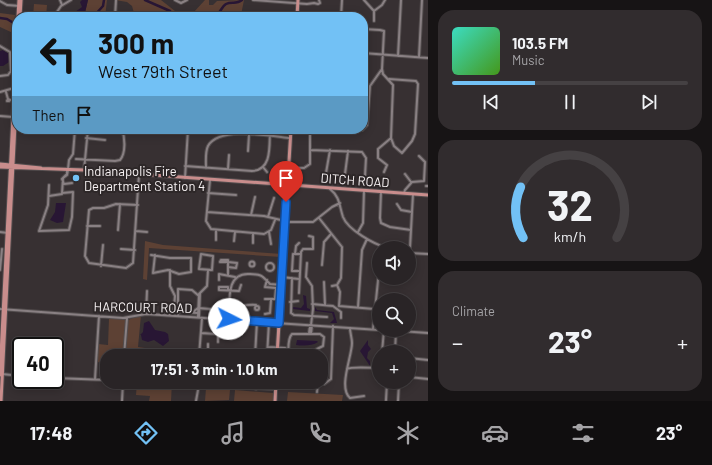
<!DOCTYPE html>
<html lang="en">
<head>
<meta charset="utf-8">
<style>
	body { margin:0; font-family:Barlow,sans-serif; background:#312c2e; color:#f1f3f6; height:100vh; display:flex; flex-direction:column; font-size:15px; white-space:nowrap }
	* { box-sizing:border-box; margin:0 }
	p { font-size:13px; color:#a5a4a7 }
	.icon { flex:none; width:22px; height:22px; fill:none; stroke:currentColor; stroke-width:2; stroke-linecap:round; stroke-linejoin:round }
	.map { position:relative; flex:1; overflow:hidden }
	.drawer { display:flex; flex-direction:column; gap:10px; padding:10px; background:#171415; width:284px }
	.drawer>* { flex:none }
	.top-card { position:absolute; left:12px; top:12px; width:356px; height:122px; border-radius:16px; box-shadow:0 2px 10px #0003,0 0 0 1px #454143; background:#72c1f5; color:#111; overflow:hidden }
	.controls { position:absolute; left:372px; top:241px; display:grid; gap:8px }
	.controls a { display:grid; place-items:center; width:44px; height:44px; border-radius:50%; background:#292426; box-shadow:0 2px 10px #0003,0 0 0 1px #454143; font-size:20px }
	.speed { position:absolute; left:12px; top:337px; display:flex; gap:8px; font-size:20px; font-weight:700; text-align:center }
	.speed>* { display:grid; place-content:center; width:52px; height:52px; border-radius:50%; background:#292426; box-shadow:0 2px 10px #0003,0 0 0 1px #454143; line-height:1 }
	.speed .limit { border:2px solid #111; border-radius:6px; background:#fff; color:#111 }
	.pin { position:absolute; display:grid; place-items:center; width:34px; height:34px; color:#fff; margin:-41px -17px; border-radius:50% 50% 50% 0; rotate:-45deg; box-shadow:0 0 4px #0007 }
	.pin .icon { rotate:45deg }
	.me { position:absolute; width:44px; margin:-22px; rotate:94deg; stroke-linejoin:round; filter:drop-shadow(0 0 3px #0008) }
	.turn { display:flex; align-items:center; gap:14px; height:84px; padding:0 20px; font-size:18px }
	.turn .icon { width:52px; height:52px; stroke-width:2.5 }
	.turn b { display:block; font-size:28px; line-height:34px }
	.then { display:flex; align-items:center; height:38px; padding:0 20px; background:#0003; gap:8px; font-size:15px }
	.big { font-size:30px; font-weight:700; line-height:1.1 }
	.drawer .widget { flex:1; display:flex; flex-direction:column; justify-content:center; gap:6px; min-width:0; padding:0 14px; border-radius:16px; background:#312c2e }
	.drawer .dial { align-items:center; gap:0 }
	.dial svg { height:104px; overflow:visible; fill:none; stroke:#454143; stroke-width:7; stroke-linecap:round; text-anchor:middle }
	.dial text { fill:#f1f3f6; stroke:none }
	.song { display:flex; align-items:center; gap:12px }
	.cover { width:48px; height:48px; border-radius:6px; background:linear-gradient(135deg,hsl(170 70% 55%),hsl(100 70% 35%)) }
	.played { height:4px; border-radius:2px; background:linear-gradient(90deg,#72c1f5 35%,#454143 35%) }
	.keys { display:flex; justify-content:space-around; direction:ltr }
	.heat { display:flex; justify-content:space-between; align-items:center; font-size:22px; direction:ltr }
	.trip { position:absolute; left:100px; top:349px; width:228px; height:40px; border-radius:16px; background:#292426; box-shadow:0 2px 10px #0003,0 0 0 1px #454143; font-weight:700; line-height:40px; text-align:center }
	.menu { display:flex; height:64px; justify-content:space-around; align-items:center; background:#100e0f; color:#a5a4a7 }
	.menu .icon { width:28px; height:28px }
	.menu .active { color:#72c1f5 }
	.menu b { font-size:18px; color:#f1f3f6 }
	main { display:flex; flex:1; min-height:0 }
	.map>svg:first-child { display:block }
	.green { fill:#5d4134 }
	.water { fill:#281634 }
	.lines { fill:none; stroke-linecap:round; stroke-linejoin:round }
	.river { stroke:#281634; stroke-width:2.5 }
	.minor-casing { stroke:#534d4e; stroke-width:4 }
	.major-casing { stroke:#534d4e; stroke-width:5 }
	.minor { stroke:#898083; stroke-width:2 }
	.major { stroke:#c98d8c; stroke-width:3 }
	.route-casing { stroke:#114b97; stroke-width:10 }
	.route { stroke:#1a73e8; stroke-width:7 }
	.poi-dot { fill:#72c1f5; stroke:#2d2728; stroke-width:1.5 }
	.labels { text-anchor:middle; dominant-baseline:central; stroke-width:4; stroke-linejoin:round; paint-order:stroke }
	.poi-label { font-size:13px; fill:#f8f3f4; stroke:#2d2728; text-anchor:start }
	.street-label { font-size:13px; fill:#f8f3f4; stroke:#2d2728 }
</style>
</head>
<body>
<main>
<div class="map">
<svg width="428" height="401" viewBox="0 0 428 401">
	<rect width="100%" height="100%" fill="#373032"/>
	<!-- green -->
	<path class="green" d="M88,0H107L105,17H84Z
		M115,0H161L180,15L193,13L205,0H209V5H213L217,1L244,0L241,15L230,14L229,17H140L134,13L132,6L127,2Z
		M34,4L47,5L46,17H33Z
		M0,13L15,15L13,33L0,27Z
		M145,241L163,245L282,254L281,257L149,248L147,280L143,279Z
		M141,315L138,347L145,348L144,356L122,355L123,353L112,352V356H107V379L103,378L104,363L97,362L98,344L108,345L109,318L128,320Z
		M137,382H172L171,401H149L150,396L136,395Z
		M206,388L230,390L229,400L205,401Z
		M235,390L273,393V401H234Z
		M288,392L343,395L342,401H287Z"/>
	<!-- water -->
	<path class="water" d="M82,0H88L84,17H68L82,7L80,2Z
		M3,50L9,53V62L3,66H0V51Z
		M56,203H66L63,222L57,223L50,220L55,212Z
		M303,295L306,296L307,308L310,309V311L293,309V307L301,308L304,304Z
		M315,307L317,310L334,312L337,323H330L334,319L332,313L315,311Z
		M149,321L155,330L165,332L168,334L169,341L163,346L154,340L148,342L142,340L141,335H140L143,332L144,323Z
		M297,340L317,341L318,342C312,346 304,346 296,345Z
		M368,340V345L371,349L368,352L367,358L370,361V366L360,351Z"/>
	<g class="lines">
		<!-- river -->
		<path class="river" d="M145,0L170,11L172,14V17
			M93,17L103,6L104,0
			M215,17C220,14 221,7 226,4C232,1 236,5 242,0
			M0,18L7,19L17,25"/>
		<!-- minor casing -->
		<g class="minor-casing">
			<path id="minor" d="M60,0L62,5
				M175,0L181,3L187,0
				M253,0L307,4L314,3L318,4L320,3L319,0
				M364,0L374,11L382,5L385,0
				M0,1L7,5L20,6
				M57,12L61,6L71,0
				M115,17L116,0
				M257,17L262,14L272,17
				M281,17L288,13L293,17
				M341,17L342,0
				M374,21V11
				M363,29L380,30
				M0,46L10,52L11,71L8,75L0,76
				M363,53L428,58
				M398,56L401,0
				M419,57L422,0
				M382,69L383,74L393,85L391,138L394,146L402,153L412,141L415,134L418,84L416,81L389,79
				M0,92L14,88
				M6,92L8,99
				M8,99L10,100L9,101H7Z
				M0,116L13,117
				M350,129L362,130L367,125L370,86L382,69L384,31L380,30
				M86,138L105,140
				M310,150L362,152L366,158L365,176
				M248,151L249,135
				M76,159L115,161L120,160C126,153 125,138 122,129
				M185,166L252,171C273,170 269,144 270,129
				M263,167L267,172
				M206,168C206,161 205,152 208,146C219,126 271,136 290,138
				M288,168H304L310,164V129
				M68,169L69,160L73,154L75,129
				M228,169L229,155
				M84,170L88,129
				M384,172L387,165L378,158V149L391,138
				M326,173L330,150
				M345,174L348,151
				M405,174L411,182
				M185,178L188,129
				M210,180L206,221L211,229L264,234L271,230L275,220
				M64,184L62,179L67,174V169
				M64,184L72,183
				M49,185L48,205L39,231L69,230L72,217L73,192L62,193
				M113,185L139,187
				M426,186H428
				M330,189C340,197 339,205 343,217C348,230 374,244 387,248
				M381,192L380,218L381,223L390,227L411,230
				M208,193L236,195
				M404,193L405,190L412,182L424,181L425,162L419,156
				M49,196L62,194L63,178L67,175L68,170
				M397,204L401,210L412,212
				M138,205L116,204L104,208H93L89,210L85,256L89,263L126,268L133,263L139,174
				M207,212L264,216L285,221
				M251,215L255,197
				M268,217L274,198
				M319,218L342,247L341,278L337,285
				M285,222H313L332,207L340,203
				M87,226H100
				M118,230L120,204
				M136,231L147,232
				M0,232L8,233
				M269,232L271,244
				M358,232L363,223L364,191
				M216,240V230
				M234,241L235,232
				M253,243V233
				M121,249L135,250
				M409,253L428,254
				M201,254L213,256L212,270L199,269Z
				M295,254L296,246L299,243
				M151,255L170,258H191V272L179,274L168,270L153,273L155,255
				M221,260H228V262H220Z
				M249.5 264a2.5 2.5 0 1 1 5 0a2.5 2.5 0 1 1-5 0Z
				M228,262V275
				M307,263L306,277L312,286L313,309L311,325
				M266 267a4 4 0 1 1 8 0a4 4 0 1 1-8 0Z
				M322,265L324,242L331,234
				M101,266L103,245
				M409,266L413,194
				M228,267L236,268L237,263L228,262
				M0,270L2,249
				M170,270V286L175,296L174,307L170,315
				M299,271H292L293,254H300
				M282,277L299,279
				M292,278L291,313L294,315L327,317
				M219,280V274L235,277
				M324,282L325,305
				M337,285L340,292L339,306L374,309
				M332,286L337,285
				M228,290V287H219V290L239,291L241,285
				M299,293L301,252L303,249H313V237L309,236
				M265,299H275L276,288L265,287L267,280
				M290,302L298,301
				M312,304L333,306L341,312V318
				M255 308a2 2 0 1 1 4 0a2 2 0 1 1-4 0Z
				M227,306V303H218V306C224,306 230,307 236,307C242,307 246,304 256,305
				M239,306V312H236V303H240L241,306
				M177,307L182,312L198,313
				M358,307L362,250L367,239
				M0,309L123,318L146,314L379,330
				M193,312L198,308L210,309
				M146,314L147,291
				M265,314L270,313L271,300
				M178,316V289L192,290L199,296
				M198,317L199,294L207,286L208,270
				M199,317L200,293
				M229,319C230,302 225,272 250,274C263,275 261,275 270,284L282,285
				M350,328C350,333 352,338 352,343C352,356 338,388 350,398L364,396
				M373,329L379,271
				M386,330L428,333
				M201,333L217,334
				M216,333L217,326
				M218,333L234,334
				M309,334L310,325
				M311,334L312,325
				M218,342V334
				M268,347L285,348C287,350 289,351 292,352H311L323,346L324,337L320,334H292C287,339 289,349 288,356
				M268,349L286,350
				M382,352L384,330
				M395,352L396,331
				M208,355V344
				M209,355H221
				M124,356L127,318
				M199,356L202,318
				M255,356L257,321
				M267,356L269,322
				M409,358L428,360
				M347,369C352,366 372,368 379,368
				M2,374L21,376
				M409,377L428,379
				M55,378L107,380
				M95,379L99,316
				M198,382L201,386L276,389
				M284,382L292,386L308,387
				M218,387L219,382
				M235,388V382
				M256,389V382
				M317,392L318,383L324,384L331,379L333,326
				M386,400L387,382
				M122,401L123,382
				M196,401L198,390
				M398,401L399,382"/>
		</g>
		<!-- major casing -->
		<g class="major-casing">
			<path id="major" d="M18,17L19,0
				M20,17L21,0
				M297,17L298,0
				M0,164L41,168
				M0,167L84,170L428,195
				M277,356L291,129
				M0,375L17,37
				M1,401L17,85
				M275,401L276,382"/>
		</g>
		<!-- minor -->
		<use href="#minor" class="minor"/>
		<!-- major -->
		<use href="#major" class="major"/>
	</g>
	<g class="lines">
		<!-- route casing -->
		<g class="route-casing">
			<path id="route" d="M229,319L279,323L286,202"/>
		</g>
		<!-- route -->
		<use href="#route" class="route"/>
	</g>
	<!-- markers -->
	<circle class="poi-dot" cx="76" cy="178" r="4"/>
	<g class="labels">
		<!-- poi labels -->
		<g class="poi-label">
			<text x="84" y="171">Indianapolis Fire<tspan x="84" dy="15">Department Station 4</tspan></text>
		</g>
		<!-- street labels -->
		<g class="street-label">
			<text transform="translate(355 180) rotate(4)">DITCH ROAD</text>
			<text transform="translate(143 307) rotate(1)">HARCOURT ROAD</text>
		</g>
	</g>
</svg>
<div class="controls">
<a><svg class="icon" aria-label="sound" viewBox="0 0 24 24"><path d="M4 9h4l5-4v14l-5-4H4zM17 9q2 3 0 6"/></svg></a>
<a><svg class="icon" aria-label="search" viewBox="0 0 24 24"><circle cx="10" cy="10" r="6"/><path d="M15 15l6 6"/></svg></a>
<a>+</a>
</div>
<div class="speed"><div class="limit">40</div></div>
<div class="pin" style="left:286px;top:202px;background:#d93025"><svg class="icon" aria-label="arrive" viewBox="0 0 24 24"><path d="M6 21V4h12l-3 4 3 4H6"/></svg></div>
<svg class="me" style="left:229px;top:319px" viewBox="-20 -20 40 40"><circle r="19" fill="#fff"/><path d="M0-13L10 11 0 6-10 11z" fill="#1a73e8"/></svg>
<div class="trip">17:51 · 3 min · 1.0 km</div>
<div class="top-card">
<div class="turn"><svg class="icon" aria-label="left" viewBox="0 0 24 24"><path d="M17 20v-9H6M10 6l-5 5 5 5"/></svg><div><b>300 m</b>West 79th Street</div></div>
<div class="then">Then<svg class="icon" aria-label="arrive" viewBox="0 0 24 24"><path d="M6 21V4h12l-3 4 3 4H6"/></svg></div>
</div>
</div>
<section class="drawer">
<div class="widget">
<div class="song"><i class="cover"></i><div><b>103.5 FM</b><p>Music</p></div></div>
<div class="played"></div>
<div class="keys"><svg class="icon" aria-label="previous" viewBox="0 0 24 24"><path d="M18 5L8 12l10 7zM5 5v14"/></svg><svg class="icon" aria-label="pause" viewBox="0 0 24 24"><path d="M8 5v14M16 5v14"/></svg><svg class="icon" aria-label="next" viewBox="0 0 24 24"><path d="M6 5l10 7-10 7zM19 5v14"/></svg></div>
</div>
<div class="widget dial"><svg viewBox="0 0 100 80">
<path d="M14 69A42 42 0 1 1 86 69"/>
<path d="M14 69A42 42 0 0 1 12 30" stroke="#72c1f5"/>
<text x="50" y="56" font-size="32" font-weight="700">32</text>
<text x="50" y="72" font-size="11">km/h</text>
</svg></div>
<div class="widget"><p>Climate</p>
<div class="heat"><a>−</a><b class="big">23°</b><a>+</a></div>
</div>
</section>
</main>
<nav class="menu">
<b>17:48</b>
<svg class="icon active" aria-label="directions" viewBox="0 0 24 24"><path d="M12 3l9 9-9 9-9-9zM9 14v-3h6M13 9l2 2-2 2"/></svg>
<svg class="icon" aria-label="music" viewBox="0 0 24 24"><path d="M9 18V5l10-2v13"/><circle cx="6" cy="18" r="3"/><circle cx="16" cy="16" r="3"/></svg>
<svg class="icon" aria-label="phone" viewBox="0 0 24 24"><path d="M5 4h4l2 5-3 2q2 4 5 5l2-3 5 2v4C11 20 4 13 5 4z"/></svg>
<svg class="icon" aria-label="climate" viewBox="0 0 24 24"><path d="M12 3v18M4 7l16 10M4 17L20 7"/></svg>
<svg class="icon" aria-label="car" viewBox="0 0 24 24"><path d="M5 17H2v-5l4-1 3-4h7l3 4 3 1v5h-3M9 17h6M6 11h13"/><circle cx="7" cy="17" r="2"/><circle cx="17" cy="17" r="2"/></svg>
<svg class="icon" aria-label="filters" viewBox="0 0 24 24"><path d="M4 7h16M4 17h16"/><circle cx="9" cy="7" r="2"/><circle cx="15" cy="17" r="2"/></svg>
<b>23°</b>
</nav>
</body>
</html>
